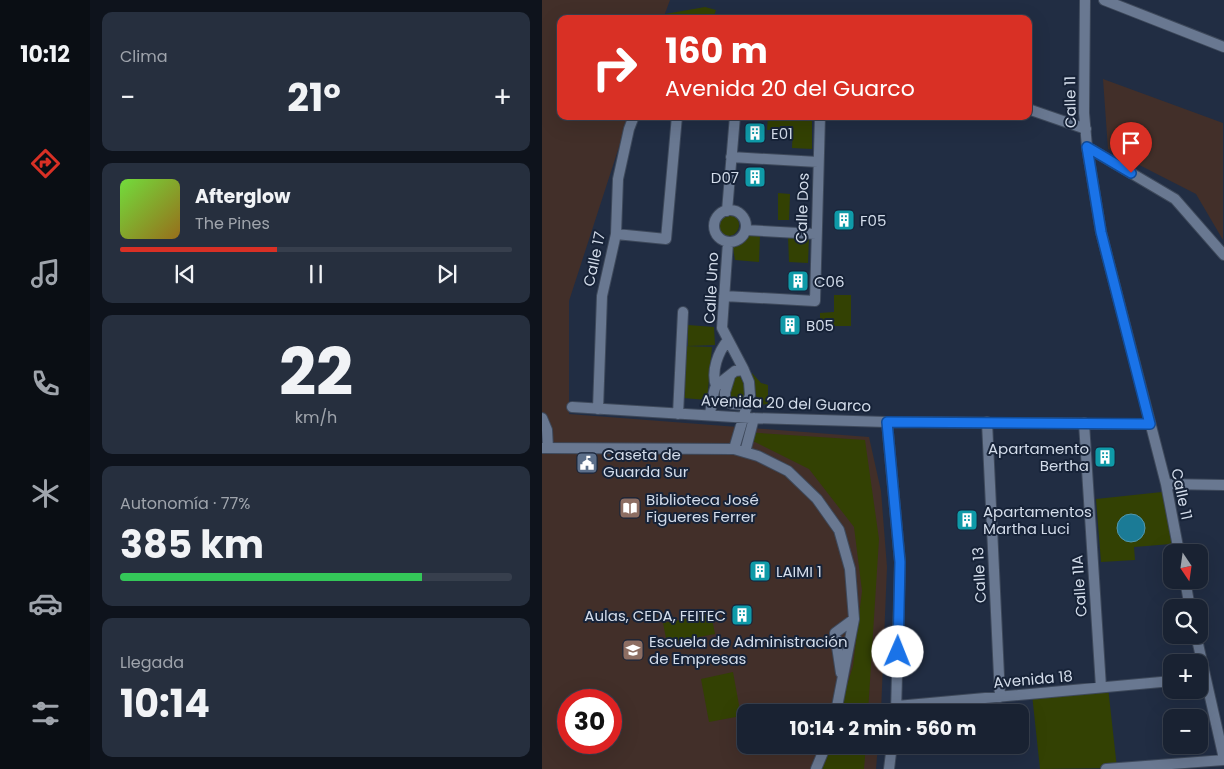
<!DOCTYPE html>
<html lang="es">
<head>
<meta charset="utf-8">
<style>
	body { margin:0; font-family:Poppins,sans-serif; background:#262f3e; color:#f1f3f6; height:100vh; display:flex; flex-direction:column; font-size:19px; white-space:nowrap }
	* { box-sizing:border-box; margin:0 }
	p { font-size:16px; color:#9fa4ac }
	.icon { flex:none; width:28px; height:28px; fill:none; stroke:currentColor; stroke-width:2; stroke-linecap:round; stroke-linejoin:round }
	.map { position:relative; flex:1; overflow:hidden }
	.panel { display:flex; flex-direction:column; gap:12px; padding:12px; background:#0e131c; width:452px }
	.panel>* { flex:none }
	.top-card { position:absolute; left:15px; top:15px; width:475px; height:105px; border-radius:10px; box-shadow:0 5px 20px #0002,0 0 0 1px #373f4d; background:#d93025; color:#fff; overflow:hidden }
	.needle { width:32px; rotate:167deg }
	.tools { position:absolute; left:621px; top:544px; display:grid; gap:10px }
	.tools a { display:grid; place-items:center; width:45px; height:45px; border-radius:10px; background:#192232; box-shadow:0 5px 20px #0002,0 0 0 1px #373f4d; font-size:25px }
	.speed { position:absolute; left:15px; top:689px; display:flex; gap:10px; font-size:25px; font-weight:700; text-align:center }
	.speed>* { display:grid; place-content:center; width:65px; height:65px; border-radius:50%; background:#192232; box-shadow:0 5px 20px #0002,0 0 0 1px #373f4d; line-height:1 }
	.speed .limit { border:8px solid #d22; background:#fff; color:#111 }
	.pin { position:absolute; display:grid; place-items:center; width:42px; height:42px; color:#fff; margin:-51px -21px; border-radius:50% 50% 50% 0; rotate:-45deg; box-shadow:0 0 5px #0007 }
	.pin .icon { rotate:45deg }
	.me { position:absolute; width:55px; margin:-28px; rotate:1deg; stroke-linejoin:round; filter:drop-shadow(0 0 4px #0008) }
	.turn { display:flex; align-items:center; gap:18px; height:105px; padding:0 25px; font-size:22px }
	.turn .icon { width:65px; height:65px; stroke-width:2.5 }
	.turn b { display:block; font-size:35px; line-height:42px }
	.big { font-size:38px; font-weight:700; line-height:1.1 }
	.panel .widget { flex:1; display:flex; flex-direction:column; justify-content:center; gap:8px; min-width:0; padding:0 18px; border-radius:10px; background:#262f3e }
	.panel .dial { align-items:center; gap:0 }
	.dial b { font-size:65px; line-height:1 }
	.song { display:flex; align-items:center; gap:15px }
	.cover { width:60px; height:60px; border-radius:8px; background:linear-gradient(135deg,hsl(100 70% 55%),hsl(40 70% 35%)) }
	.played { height:5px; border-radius:2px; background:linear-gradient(90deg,#d93025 40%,#373f4d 40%) }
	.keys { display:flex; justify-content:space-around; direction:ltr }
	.heat { display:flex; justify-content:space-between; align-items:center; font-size:28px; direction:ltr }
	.charge { height:8px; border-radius:4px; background:linear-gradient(90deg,#34c759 77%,#373f4d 0) }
	.trip { position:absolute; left:195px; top:704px; width:292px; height:50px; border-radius:10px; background:#192232; box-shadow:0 5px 20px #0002,0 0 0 1px #373f4d; font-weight:700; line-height:50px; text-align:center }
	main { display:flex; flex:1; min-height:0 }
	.tabs { display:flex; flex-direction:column; width:90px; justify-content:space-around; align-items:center; background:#0a0e14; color:#9fa4ac }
	.tabs .icon { width:35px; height:35px }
	.tabs .selected { color:#d93025 }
	.tabs b { font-size:22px; color:#f1f3f6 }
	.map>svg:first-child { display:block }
	.education { fill:#422f29; fill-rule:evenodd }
	.green { fill:#334103 }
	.water { fill:#1b7b96; stroke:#5298af }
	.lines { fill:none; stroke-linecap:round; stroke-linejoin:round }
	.street-casing { stroke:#3e495b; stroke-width:12 }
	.street { stroke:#697891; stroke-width:10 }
	.route-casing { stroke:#114b97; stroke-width:12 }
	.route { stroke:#1a73e8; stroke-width:9 }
	.labels { text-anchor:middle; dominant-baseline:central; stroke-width:4; stroke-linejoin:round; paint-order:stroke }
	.street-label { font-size:15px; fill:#d3dcea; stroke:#172338 }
	.poi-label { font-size:15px; fill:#d3dcea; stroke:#172338; text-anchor:start }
</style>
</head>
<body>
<main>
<nav class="tabs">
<b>10:12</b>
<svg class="icon selected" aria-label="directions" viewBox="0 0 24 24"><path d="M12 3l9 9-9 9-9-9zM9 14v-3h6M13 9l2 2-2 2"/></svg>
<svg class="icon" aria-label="music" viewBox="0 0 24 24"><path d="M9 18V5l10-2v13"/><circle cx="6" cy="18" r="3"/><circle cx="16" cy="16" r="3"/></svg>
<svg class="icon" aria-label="phone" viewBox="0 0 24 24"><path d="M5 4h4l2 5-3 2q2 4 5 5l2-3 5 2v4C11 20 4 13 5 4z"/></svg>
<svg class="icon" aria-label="climate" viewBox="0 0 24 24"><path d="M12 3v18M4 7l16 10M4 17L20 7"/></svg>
<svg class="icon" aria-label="car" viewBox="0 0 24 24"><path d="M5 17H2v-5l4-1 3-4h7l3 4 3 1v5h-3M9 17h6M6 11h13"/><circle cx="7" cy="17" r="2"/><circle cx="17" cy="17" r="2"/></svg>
<svg class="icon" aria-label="filters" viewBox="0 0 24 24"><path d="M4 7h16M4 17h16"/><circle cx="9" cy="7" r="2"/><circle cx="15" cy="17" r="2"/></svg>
</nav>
<section class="panel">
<div class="widget"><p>Clima</p>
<div class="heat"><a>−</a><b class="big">21°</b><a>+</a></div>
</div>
<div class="widget">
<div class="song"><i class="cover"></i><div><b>Afterglow</b><p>The Pines</p></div></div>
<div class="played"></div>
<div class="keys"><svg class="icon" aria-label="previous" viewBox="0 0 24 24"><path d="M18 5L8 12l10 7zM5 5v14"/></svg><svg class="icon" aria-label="pause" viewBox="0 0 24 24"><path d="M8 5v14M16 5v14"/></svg><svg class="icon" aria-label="next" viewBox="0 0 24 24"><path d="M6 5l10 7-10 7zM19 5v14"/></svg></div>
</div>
<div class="widget dial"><b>22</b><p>km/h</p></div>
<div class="widget"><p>Autonomía · 77%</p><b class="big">385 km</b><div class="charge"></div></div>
<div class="widget"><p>Llegada</p><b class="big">10:14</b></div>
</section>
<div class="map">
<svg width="682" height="769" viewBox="0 0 682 769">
	<rect width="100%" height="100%" fill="#212d43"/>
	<!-- education -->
	<path class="education" d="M0,0H128L121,19H19V116H87L27,301V414L327,437L339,491L345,567L339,712H204V745H336L334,769H0ZM26,700H69V742H26Z
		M561,79L681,123V240L654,194L566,149Z"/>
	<!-- green -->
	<path class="green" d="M163,7L174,10L171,19H121L123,14Z
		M226,116H270V149L250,148L251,126H238L237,129L225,130Z
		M236,193L248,194L247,220H236Z
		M175 225a11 11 0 1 1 22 0a11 11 0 1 1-22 0Z
		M205,235H218L217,262L193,260L190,243Z
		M246,236L267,237L266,263L247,262Z
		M292,295H309V326H278V313L292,312Z
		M146,325L172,327L173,345L146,346Z
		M143,346L170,347L165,400L141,398Z
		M210,373L219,383L226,385V404L219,405C211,397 215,385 209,376Z
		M197,374L206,393L202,403L186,399L193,375Z
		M203,432L323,440L337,539L326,712H297L311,666L320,591L312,527L267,469L211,441Z
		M620,492L633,546L629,544L592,547L593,560L559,562L554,499Z
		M169,614L173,634L125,643L121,623Z
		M191,672L199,716L167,722L159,679Z
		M566,687L575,768L498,769L490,694Z
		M287,745H324L322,769H280Z"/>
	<!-- water -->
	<path class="water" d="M575 528a14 14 0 1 1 28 0a14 14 0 1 1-28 0Z"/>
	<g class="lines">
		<!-- street casing -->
		<g class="street-casing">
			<path id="street" d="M543,0L542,113L545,147L559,232L624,484L637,552
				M562,0L682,47
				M486,109L544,129
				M545,147L633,199L682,255
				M189,157L276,162
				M172 226a16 16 0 1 1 32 0a16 16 0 1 1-32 0Z
				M185,211L193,116
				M204,230L274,234
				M74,234L124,239L135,116
				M186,242L180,328L201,368L207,382L208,395L192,449
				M182,296L273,301L278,116
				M186,340C176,352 169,371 174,386L193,371L202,370
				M188,376L183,392V401L190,404L205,405
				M30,407L208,418L345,422L608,424
				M56,409L60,296L74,234L76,179L87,129L92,116
				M136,414L141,312
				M167,415C171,406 170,393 174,386
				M0,418L5,430L6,448
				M345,422L358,562L354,712
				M445,422L458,697
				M542,423L559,687
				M0,448L192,449L216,456L246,471L275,499L297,530L308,569L312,619L294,712
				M203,452L212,418
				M624,484L682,485
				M643,580L648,608
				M654,635L682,759
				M299,673L293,633L312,619
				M355,706L630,681
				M274,769L284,745
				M347,769L350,745
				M564,769L682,760"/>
		</g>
		<!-- street -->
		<use href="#street" class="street"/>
	</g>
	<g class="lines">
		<!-- route casing -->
		<g class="route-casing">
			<path id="route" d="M356,652L358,562L345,422L608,424L559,232L545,147L589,173"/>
		</g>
		<!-- route -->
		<use href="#route" class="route"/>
	</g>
	<!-- icons -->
	<defs>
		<g id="building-square" transform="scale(1.125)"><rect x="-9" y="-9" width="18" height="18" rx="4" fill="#0f9aa8" stroke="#172338"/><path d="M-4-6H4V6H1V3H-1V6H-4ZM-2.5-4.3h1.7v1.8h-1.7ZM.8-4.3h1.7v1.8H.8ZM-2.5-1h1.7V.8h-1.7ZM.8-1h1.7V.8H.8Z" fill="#fff"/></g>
		<g id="civic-square" transform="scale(1.125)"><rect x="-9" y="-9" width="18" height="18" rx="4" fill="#5c6f8a" stroke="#172338"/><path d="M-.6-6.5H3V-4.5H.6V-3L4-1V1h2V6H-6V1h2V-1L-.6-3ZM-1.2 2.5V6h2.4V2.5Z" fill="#fff"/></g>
		<g id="library-square" transform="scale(1.125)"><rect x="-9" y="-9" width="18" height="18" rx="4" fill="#8d6e63" stroke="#172338"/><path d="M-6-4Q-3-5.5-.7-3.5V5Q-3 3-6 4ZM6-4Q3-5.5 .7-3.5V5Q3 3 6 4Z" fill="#fff"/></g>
		<g id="university-square" transform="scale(1.125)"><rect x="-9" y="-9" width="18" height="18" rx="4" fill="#8d6e63" stroke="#172338"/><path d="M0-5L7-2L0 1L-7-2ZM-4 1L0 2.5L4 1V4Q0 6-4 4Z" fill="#fff"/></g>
	</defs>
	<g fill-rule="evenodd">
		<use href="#building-square" x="213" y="133"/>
		<use href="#building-square" x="213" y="177"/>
		<use href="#building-square" x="302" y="220"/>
		<use href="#building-square" x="256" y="281"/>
		<use href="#building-square" x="248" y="325"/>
		<use href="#building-square" x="563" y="457"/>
		<use href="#civic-square" x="45" y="463"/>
		<use href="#library-square" x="88" y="508"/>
		<use href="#building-square" x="425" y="520"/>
		<use href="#building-square" x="218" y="571"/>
		<use href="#building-square" x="200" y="615"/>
		<use href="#university-square" x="91" y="650"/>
	</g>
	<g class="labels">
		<!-- street labels -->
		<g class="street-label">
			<text transform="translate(528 102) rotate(-91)">Calle 11</text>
			<text transform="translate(260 208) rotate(-88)">Calle Dos</text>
			<text transform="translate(52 259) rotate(-78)">Calle 17</text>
			<text transform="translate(169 288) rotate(-87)">Calle Uno</text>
			<text transform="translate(244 403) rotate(2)">Avenida 20 del Guarco</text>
			<text transform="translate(640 494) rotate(78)">Calle 11</text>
			<text transform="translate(437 575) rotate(-93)">Calle 13</text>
			<text transform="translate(537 586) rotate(-94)">Calle 11A</text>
			<text transform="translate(491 679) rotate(-5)">Avenida 18</text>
		</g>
		<!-- poi labels -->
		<g class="poi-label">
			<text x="229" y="133">E01</text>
			<text x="197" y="177" text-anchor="end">D07</text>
			<text x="318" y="220">F05</text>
			<text x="272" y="281">C06</text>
			<text x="264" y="325">B05</text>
			<text x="547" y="448" text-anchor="end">Apartamento<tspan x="547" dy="17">Bertha</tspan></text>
			<text x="61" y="454">Caseta de<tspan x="61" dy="17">Guarda Sur</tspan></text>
			<text x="104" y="499">Biblioteca José<tspan x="104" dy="17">Figueres Ferrer</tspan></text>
			<text x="441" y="511">Apartamentos<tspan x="441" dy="17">Martha Luci</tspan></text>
			<text x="234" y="571">LAIMI 1</text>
			<text x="184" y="615" text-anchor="end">Aulas, CEDA, FEITEC</text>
			<text x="107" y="641">Escuela de Administración<tspan x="107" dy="17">de Empresas</tspan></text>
		</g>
	</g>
</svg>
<div class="tools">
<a><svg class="needle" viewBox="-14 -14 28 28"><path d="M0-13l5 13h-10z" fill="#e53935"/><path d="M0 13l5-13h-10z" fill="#9fa4ac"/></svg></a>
<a><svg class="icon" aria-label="search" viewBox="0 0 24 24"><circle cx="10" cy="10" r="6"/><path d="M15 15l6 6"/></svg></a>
<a>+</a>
<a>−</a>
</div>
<div class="speed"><div class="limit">30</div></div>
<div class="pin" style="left:589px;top:173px;background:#d93025"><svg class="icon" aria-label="arrive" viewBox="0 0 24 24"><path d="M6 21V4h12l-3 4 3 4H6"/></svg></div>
<svg class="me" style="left:356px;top:652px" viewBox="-20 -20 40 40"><circle r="19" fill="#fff"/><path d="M0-13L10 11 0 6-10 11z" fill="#1a73e8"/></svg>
<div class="trip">10:14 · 2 min · 560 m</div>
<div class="top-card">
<div class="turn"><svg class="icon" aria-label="right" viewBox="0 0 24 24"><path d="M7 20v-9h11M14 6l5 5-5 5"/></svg><div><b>160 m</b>Avenida 20 del Guarco</div></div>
</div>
</div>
</main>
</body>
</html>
